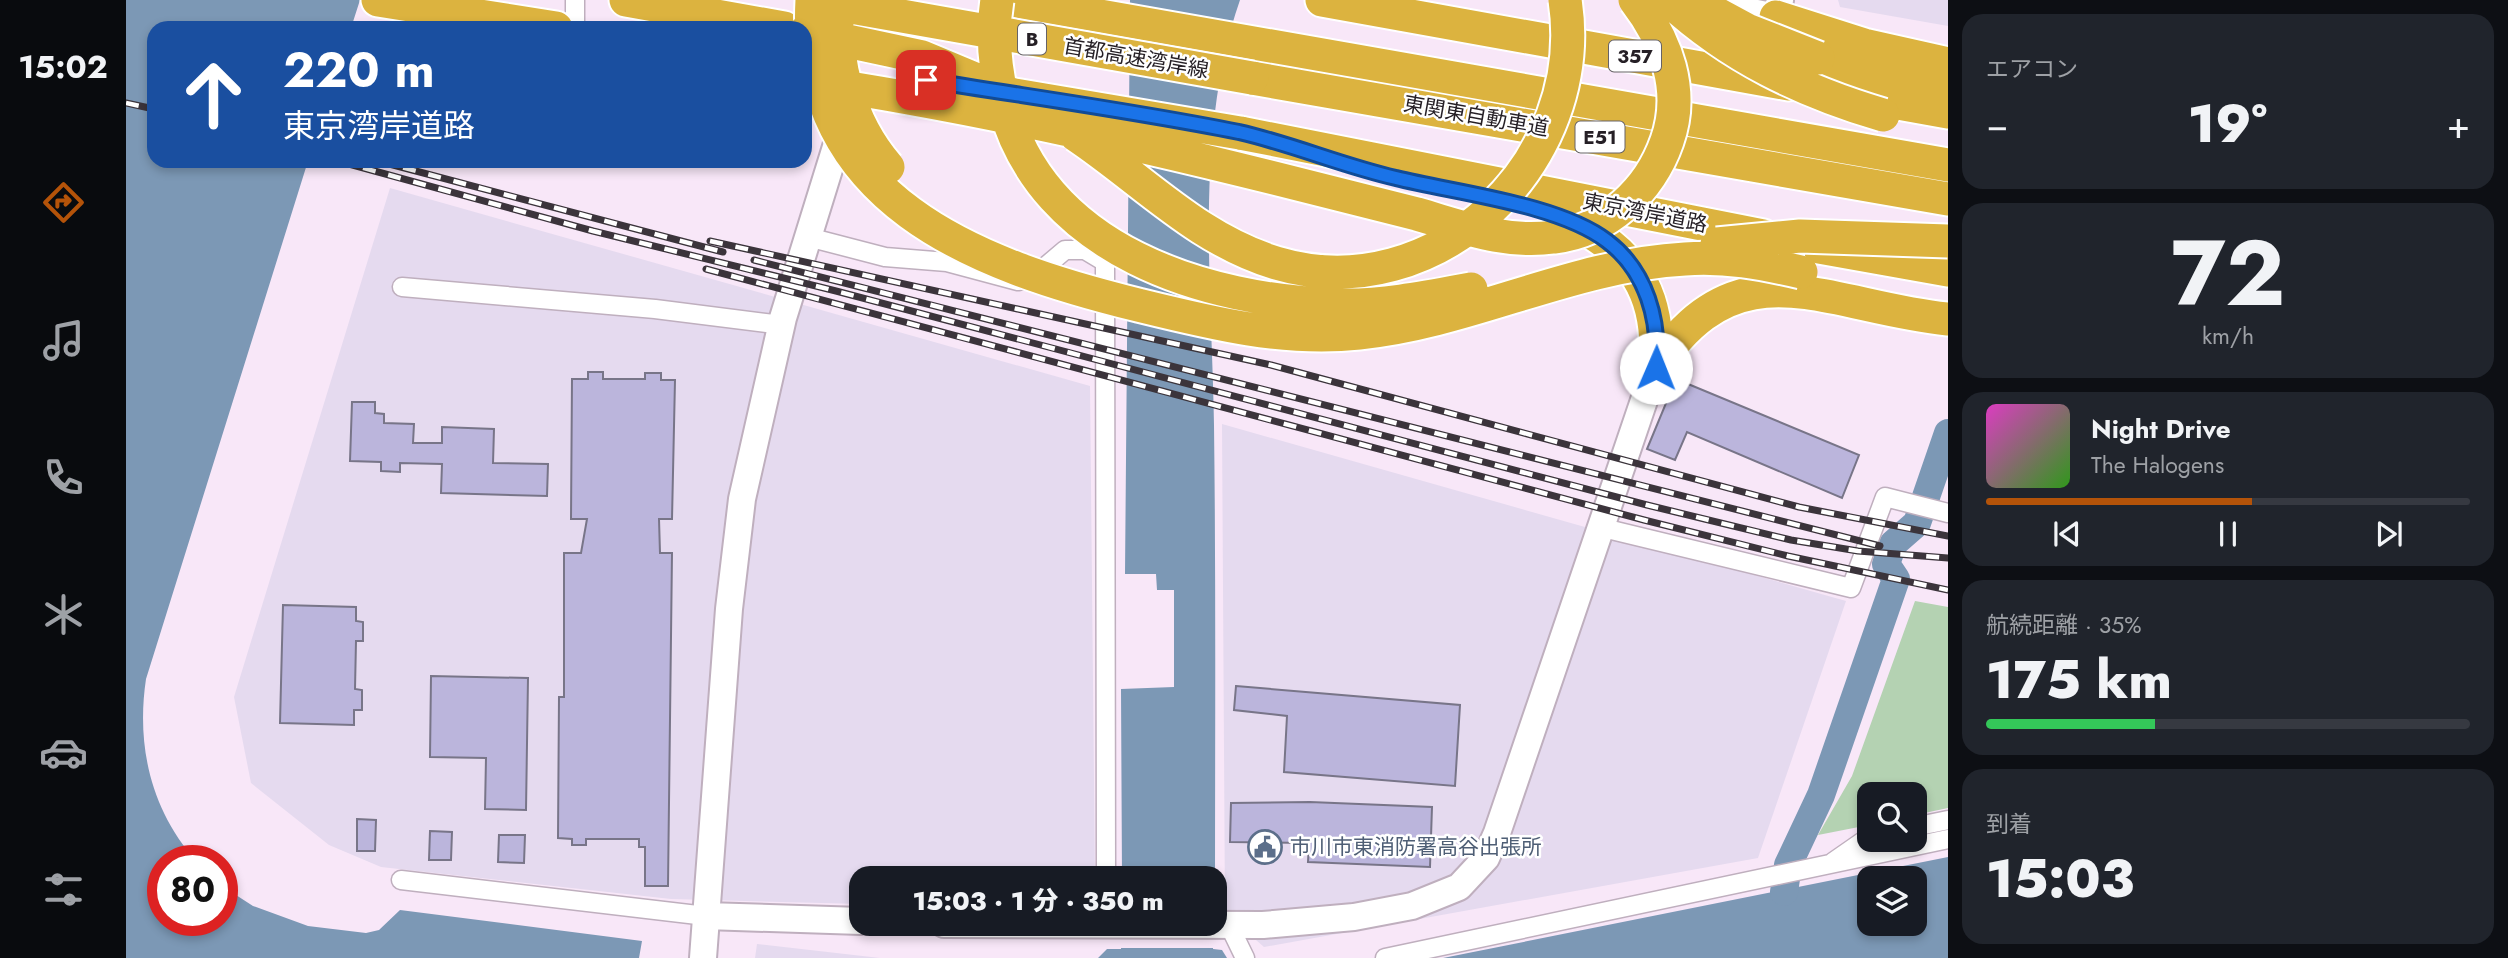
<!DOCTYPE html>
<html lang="ja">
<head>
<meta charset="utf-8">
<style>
	body { margin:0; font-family:Jost,"Noto Sans JP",sans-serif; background:#20242c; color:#f1f3f6; height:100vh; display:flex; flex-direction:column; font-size:26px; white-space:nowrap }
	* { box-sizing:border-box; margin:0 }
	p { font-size:23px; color:#9ea1a6 }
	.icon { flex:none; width:38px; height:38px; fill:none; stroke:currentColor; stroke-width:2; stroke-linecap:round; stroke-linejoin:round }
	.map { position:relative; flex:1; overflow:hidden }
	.drawer { display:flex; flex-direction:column; gap:14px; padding:14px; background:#0d0f14; width:560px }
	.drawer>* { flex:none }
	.top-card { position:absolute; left:21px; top:21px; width:665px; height:147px; border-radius:21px; box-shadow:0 4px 10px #0003; background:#1a4fa0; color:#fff; overflow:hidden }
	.controls { position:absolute; left:1731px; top:782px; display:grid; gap:14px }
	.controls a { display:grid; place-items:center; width:70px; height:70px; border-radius:14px; background:#171b24; box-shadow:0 4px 10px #0003; font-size:35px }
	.speed { position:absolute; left:21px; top:845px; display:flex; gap:14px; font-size:35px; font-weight:700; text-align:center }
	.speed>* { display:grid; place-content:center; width:91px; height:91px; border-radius:50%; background:#171b24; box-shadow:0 4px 10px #0003; line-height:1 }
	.speed .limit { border:10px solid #d22; background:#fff; color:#111 }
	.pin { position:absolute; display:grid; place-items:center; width:60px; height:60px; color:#fff; margin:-30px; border-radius:14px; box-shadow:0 4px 10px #0006 }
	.me { position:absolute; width:77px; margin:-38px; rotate:1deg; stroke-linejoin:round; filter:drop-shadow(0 0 5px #0008) }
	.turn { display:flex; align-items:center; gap:24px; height:147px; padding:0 21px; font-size:32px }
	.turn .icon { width:91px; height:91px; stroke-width:2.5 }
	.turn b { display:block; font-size:49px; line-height:60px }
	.big { font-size:52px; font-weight:800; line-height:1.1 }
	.drawer .card { flex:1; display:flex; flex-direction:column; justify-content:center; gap:10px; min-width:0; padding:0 24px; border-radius:21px; background:#20242c }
	.drawer .dial { align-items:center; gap:0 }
	.dial b { font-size:91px; line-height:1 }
	.song { display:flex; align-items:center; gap:21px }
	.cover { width:84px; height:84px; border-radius:10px; background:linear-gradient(135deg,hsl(310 70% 55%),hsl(110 70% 35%)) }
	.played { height:7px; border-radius:4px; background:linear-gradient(90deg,#b45309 55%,#363941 55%) }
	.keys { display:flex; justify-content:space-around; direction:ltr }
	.heat { display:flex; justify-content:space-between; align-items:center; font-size:38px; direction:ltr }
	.charge { height:10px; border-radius:5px; background:linear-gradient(90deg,#34c759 35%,#363941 0) }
	.trip { position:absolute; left:723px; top:866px; width:378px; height:70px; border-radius:21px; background:#171b24; box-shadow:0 4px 10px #0003; font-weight:800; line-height:70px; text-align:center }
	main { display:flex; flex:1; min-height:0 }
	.menu { display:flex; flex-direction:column; width:126px; justify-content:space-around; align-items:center; background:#090b0e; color:#9ea1a6 }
	.menu .icon { width:49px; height:49px }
	.menu .current { color:#b45309 }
	.menu b { font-size:32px; color:#f1f3f6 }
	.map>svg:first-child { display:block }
	.industrial { fill:#e5daef }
	.green { fill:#b4d2b2 }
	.water { fill:#7c98b5; fill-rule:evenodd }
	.pier { fill:#f8e7f8 }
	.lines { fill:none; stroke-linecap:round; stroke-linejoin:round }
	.river { stroke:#7c98b5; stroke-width:28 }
	.building { fill:#bbb5dc; stroke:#787588; stroke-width:2 }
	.street-casing { stroke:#bfafbe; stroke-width:21 }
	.secondary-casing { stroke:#bfafbe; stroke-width:30 }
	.highway-casing { stroke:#fff; stroke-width:37 }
	.street { stroke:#fff; stroke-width:18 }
	.secondary { stroke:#fff; stroke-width:26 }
	.highway { stroke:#dcb33f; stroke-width:33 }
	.rail-casing { stroke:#3b343b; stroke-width:7 }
	.rail { stroke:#fff; stroke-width:4.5; stroke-dasharray:13; stroke-linecap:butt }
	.highway-bridge-casing { stroke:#fff; stroke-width:37; stroke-linecap:butt }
	.highway-bridge { stroke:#dcb33f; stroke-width:33 }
	.route-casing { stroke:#114b97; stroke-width:18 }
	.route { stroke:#1a73e8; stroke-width:12 }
	.labels { text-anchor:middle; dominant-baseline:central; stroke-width:5; stroke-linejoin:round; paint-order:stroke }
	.shield { fill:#fff; stroke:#666266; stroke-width:2 }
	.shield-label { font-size:19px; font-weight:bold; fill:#251f25 }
	.street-label { font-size:21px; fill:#251f25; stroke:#fff }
	.service-label { font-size:21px; fill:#4e5e75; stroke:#fff; text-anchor:start }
</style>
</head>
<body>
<main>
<nav class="menu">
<b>15:02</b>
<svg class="icon current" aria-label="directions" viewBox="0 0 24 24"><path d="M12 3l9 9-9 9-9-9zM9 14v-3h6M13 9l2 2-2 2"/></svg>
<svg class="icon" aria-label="music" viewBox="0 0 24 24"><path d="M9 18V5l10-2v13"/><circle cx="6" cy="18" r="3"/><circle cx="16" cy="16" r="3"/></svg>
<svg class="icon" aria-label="phone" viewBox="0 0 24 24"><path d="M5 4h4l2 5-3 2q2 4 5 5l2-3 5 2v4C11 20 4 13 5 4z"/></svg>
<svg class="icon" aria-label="climate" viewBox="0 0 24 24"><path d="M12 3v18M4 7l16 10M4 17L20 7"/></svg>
<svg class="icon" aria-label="car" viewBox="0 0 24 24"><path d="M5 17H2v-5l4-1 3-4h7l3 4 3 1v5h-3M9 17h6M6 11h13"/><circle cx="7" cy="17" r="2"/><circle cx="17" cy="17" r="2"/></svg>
<svg class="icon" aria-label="filters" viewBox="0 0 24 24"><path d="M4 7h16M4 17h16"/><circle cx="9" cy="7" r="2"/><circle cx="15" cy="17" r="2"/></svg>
</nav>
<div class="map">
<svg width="1822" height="958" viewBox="0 0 1822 958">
	<rect width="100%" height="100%" fill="#f8e7f8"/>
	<!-- industrial -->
	<path class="industrial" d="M1712,0H1822V26L1714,7Z
		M264,188L964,386L969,878H735V904L545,899L255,867L203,845L125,783L108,697Z
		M1096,424L1720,601L1632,858L1138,947L1099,913Z
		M631,944L754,958H629Z"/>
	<!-- green -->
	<path class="green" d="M1789,601L1822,607V808L1789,815L1788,794H1743V825L1692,835L1726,776Z"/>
	<!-- water -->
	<path class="water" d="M0,0H234L225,28H28V161H182L20,679C10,746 25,810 70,861H37V920H96V886L127,906L182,926L240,933L253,930L274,910L516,941L513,958H0Z
		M1004,0H1114C1068,131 1086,288 1088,425C1090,584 1089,742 1089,901L1088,878H996L995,689L1048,687V590H1031L1030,574H999Z
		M1822,857V958H1317ZM1788,878V924H1743V878Z
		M996,924H1088L1087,949L1096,950L1101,958H972L981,949H995Z"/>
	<!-- pier -->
	<path class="pier" d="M1091,922L1089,948H994V924Z"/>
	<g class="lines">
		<!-- river -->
		<path class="river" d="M1658,892L1662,865L1695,795L1770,579L1760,564L1767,544L1791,523L1822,433"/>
	</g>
	<!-- building -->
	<path class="building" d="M462,372H477V379H519V373H535V380H549L546,519H533L534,553H546L542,886H519V847H513V839H460V845H446V839L432,838L433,697H438V553H455L461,519H445L446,379H462Z
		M1550,379L1733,455L1716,498L1561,432L1549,460L1521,449Z
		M226,402H249V413L258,414V423L288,424L287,443H316V427L368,429L367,463L422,464L421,496L315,493L316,464L274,463V472L255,471V462L224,461Z
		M157,605L230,607V621L237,622V641H230L229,689L236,690V710H228V725L154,723Z
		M305,676L402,678L400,810L359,809L360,758L304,757Z
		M1110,686L1334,705L1329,786L1158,772L1161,716L1108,710Z
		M1184,802L1306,807L1304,867L1182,862L1183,843L1104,842L1105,803Z
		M231,819L250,820L249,851H231Z
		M304,831L326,832L325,860H303Z
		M373,835H399L398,863L372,862Z"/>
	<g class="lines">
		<!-- street casing -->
		<g class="street-casing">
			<path id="street" d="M449,28V0
				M682,237L759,257L821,262L892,281L907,277L939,250H959L979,262L980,878
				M276,287L529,309L656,325
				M1473,527L1725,588L1759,497L1822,513
				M1788,827L1822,820
				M1707,862L1743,837
				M275,880L580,916
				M1103,925L1119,958
				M1259,958L1822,839"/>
		</g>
		<!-- secondary casing -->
		<g class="secondary-casing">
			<path id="secondary" d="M1587,4L1650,17L1654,0
				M580,916L735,921
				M818,924L1137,925L1228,917L1286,906L1333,887L1360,858L1371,833L1529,368
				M577,958L603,609L616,499L657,318L718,121"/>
		</g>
		<!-- highway casing -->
		<g class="highway-casing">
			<path id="highway" d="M252,0L430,28
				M500,0L658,28
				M883,0L1822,165
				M1196,0L1663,84
				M1650,17L1738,45L1822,64
				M1692,58L1732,70L1822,87
				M1126,78L1822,199
				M1722,94L1822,112
				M1114,133L1637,236
				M1438,219C1506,247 1536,294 1529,368
				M1693,247L1822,270
				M1529,368C1613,240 1700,307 1822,319"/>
		</g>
		<!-- street -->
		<use href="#street" class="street"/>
		<!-- secondary -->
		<use href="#secondary" class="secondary"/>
		<!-- highway -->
		<use href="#highway" class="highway"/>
		<!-- rail casing -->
		<g class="rail-casing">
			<path id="rail" d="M0,103L28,109
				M212,161L467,231L710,291L1521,505L1665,540L1732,551L1822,558
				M252,161L597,252
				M584,241L1145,365L1673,507L1822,536
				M628,260L1754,546
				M580,269L1518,520L1662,556L1822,590"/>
		</g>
		<!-- rail -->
		<use href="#rail" class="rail"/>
		<!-- highway-bridge casing -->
		<g class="highway-bridge-casing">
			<path id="highway-bridge" d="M686,0C675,201 850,265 1012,305C1085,323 1157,341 1233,333C1344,322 1446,265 1559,259C1599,256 1636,263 1675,272
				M711,0C708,60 722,121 762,167
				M871,0C865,36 869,70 878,105C917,251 1079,301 1214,305C1258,306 1302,297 1345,289
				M1543,0C1605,57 1676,91 1757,115
				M691,1L1126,78
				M1571,3L1621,30L1692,58
				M679,32L796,57L887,95
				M679,81C841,105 1001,141 1160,181C1204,192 1247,203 1291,214C1337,227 1379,244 1428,237C1481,231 1524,190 1541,141C1559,91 1540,40 1509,0
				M871,92L1114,133
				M950,135C1017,180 1071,239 1150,263C1311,311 1464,160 1439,0
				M1591,244L1674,236L1822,241"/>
		</g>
		<!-- highway-bridge -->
		<use href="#highway-bridge" class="highway-bridge"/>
	</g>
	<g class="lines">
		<!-- route casing -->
		<g class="route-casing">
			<path id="route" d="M800,80C904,97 1009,111 1113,132C1166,144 1217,166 1270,178C1330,193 1433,204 1481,241C1521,271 1534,321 1530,368"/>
		</g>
		<!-- route -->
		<use href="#route" class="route"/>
	</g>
	<!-- icons -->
	<defs>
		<g id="civic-ring" transform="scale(1.75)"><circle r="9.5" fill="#fff" stroke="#5c6f8a" stroke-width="1.5"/><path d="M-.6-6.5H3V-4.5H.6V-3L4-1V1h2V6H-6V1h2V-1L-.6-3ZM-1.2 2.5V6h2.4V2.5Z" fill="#5c6f8a"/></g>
	</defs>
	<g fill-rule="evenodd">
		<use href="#civic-ring" x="1139" y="847"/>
	</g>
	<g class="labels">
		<!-- shield labels -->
		<g class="shield">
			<rect x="892" y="23.5" width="28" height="31" rx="5"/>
			<rect x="1483" y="40.5" width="52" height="31" rx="5"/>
			<rect x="1449.5" y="121.5" width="49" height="31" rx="5"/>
		</g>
		<g class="shield-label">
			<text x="906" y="39">B</text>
			<text x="1509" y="56">357</text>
			<text x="1474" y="137">E51</text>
		</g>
		<!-- street labels -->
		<g class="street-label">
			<text transform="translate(1010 58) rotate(10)">首都高速湾岸線</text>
			<text transform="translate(1350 116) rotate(10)">東関東自動車道</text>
			<text transform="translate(1519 213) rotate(11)">東京湾岸道路</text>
		</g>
		<!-- service labels -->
		<g class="service-label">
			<text x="1164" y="847">市川市東消防署高谷出張所</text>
		</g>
	</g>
</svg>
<div class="controls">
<a><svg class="icon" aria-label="search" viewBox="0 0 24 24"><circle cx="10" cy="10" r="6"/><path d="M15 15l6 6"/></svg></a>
<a><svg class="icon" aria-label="layers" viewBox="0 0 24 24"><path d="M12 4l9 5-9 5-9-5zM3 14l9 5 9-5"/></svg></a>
</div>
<div class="speed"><div class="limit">80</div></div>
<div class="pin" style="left:800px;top:80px;background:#d93025"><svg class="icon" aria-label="arrive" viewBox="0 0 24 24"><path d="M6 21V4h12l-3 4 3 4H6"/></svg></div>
<svg class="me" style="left:1530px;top:368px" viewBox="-20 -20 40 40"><circle r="19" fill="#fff"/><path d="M0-13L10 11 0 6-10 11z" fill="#1a73e8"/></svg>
<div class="trip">15:03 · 1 分 · 350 m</div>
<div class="top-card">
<div class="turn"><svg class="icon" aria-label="ahead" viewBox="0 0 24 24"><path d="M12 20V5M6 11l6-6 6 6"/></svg><div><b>220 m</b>東京湾岸道路</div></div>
</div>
</div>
<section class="drawer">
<div class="card"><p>エアコン</p>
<div class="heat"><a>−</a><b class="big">19°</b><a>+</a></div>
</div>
<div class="card dial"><b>72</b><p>km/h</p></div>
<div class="card">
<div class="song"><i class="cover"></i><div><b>Night Drive</b><p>The Halogens</p></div></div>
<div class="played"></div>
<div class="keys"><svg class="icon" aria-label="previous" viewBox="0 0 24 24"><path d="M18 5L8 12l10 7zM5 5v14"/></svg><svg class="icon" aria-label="pause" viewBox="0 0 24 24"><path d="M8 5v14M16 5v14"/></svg><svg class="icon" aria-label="next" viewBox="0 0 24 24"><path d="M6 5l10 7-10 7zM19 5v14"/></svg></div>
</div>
<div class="card"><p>航続距離 · 35%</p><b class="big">175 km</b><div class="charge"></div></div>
<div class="card"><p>到着</p><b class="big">15:03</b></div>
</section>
</main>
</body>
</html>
